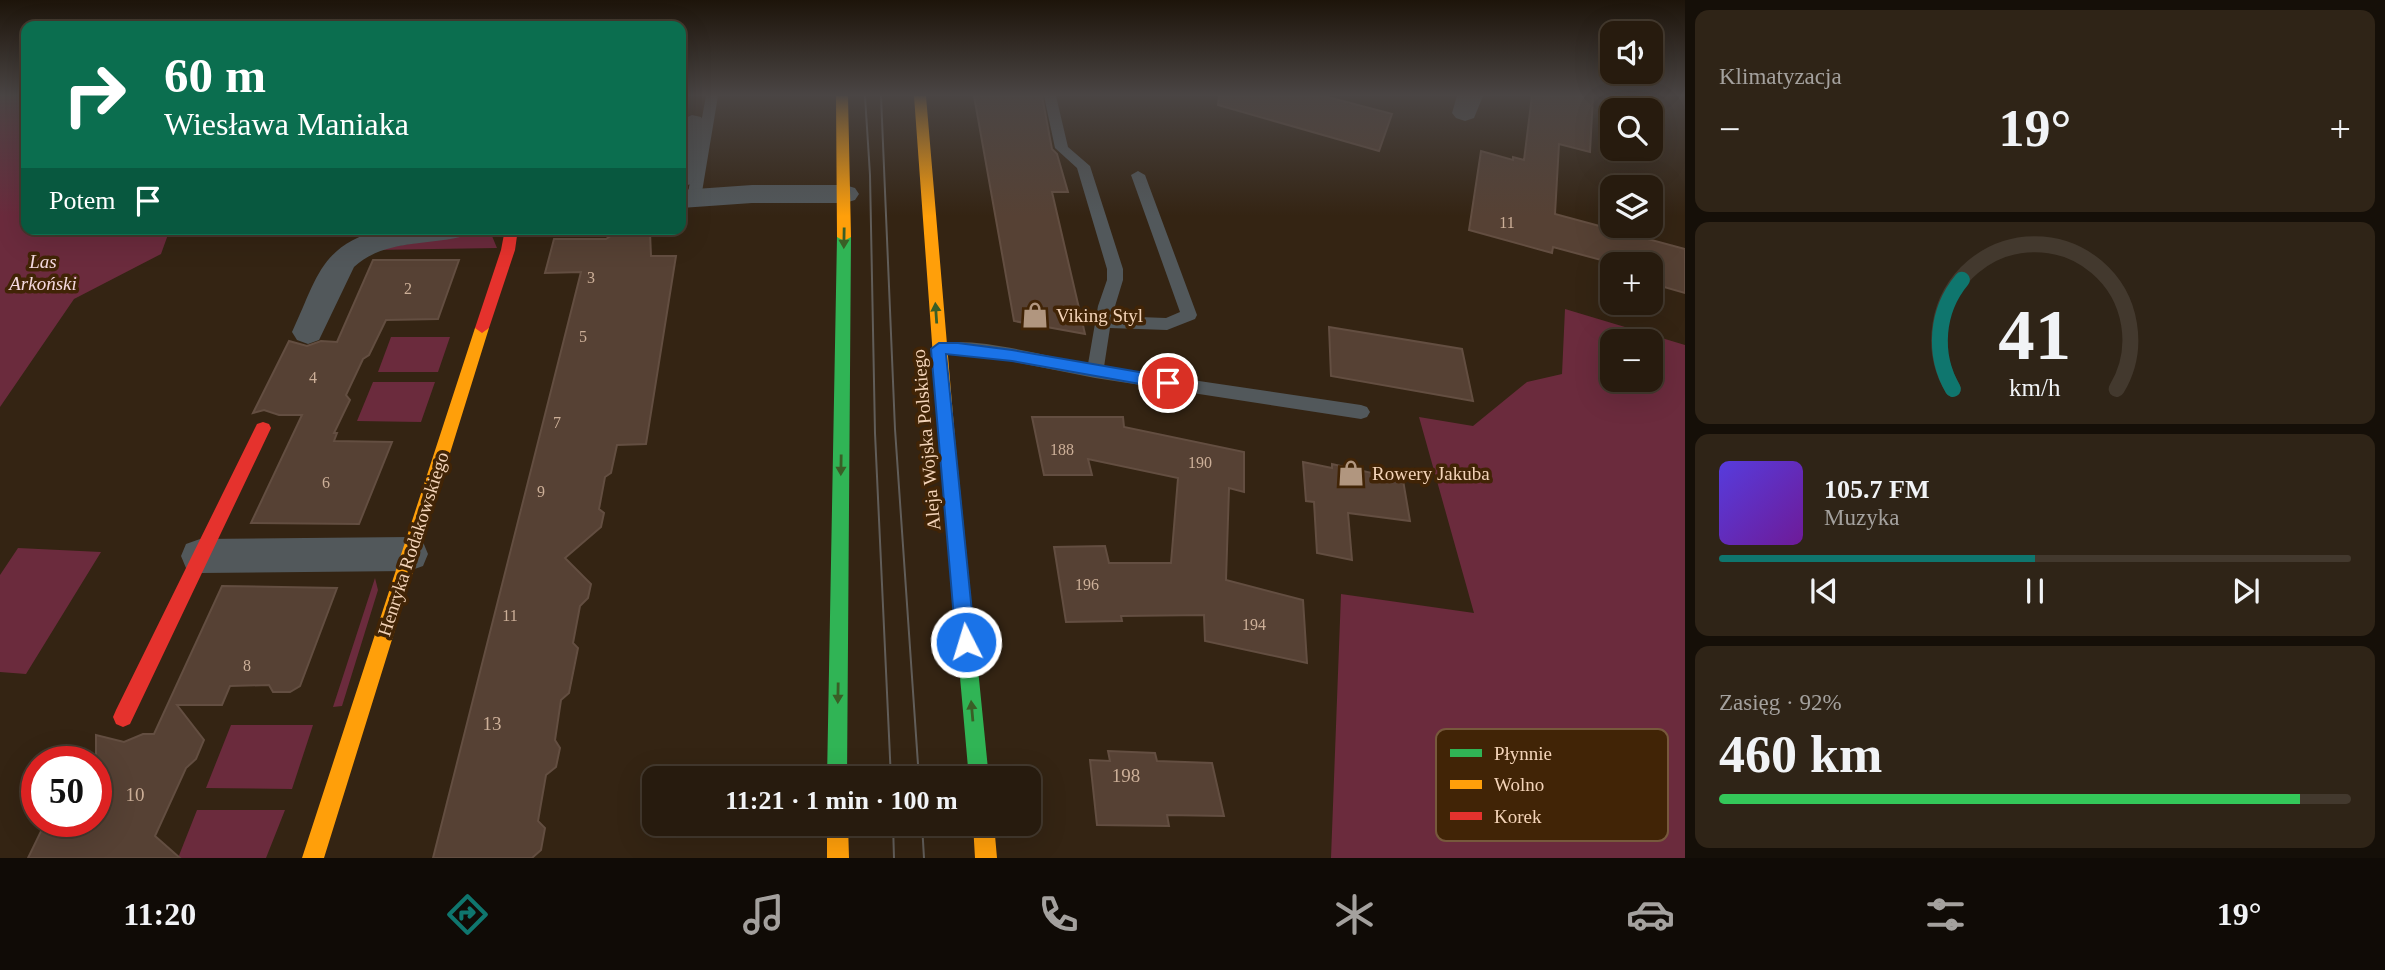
<!DOCTYPE html>
<html lang="pl">
<head>
<meta charset="utf-8">
<style>
	body { margin:0; font-family:Georgia,serif; background:#2f2417; color:#f1f3f6; height:100vh; display:flex; flex-direction:column; font-size:26px; white-space:nowrap }
	* { box-sizing:border-box; margin:0 }
	p { font-size:23px; color:#a4a19e }
	.icon { flex:none; width:38px; height:38px; fill:none; stroke:currentColor; stroke-width:2; stroke-linecap:round; stroke-linejoin:round }
	.map { position:relative; flex:1; overflow:hidden }
	.sheet { display:flex; flex-direction:column; gap:10px; padding:10px; background:#150f08; width:700px }
	.sheet>* { flex:none }
	.banner { position:absolute; left:21px; top:21px; width:665px; height:214px; border-radius:14px; box-shadow:0 7px 28px #0002,0 0 0 2px #43392e; background:#0b6e4f; color:#fff; overflow:hidden }
	.controls { position:absolute; left:1600px; top:21px; display:grid; gap:14px }
	.controls a { display:grid; place-items:center; width:63px; height:63px; border-radius:14px; background:#271b0e; box-shadow:0 7px 28px #0002,0 0 0 2px #43392e; font-size:35px }
	.speed { position:absolute; left:21px; top:746px; display:flex; gap:14px; font-size:35px; font-weight:700; text-align:center }
	.speed>* { display:grid; place-content:center; width:91px; height:91px; border-radius:50%; background:#271b0e; box-shadow:0 7px 28px #0002,0 0 0 2px #43392e; line-height:1 }
	.speed .limit { border:10px solid #d22; background:#fff; color:#111 }
	.pin { position:absolute; display:grid; place-items:center; width:60px; height:60px; color:#fff; margin:-30px; border:4px solid #fff; border-radius:50%; box-shadow:0 2px 7px #0007 }
	.me { position:absolute; width:77px; margin:-38px; rotate:355deg; stroke-linejoin:round; filter:drop-shadow(0 0 5px #0008) }
	.turn { display:flex; align-items:center; gap:24px; height:147px; padding:0 28px; font-size:32px }
	.turn .icon { width:91px; height:91px; stroke-width:2.5 }
	.turn b { display:block; font-size:49px; line-height:60px }
	.then { display:flex; align-items:center; height:66px; padding:0 28px; background:#0003; gap:14px; font-size:26px }
	.big { font-size:52px; font-weight:700; line-height:1.1 }
	.sheet .card { flex:1; display:flex; flex-direction:column; justify-content:center; gap:10px; min-width:0; padding:0 24px; border-radius:14px; background:#2f2417 }
	.sheet .dial { align-items:center; gap:0 }
	.dial svg { height:182px; overflow:visible; fill:none; stroke:#43392e; stroke-width:7; stroke-linecap:round; text-anchor:middle }
	.dial text { fill:#f1f3f6; stroke:none }
	.song { display:flex; align-items:center; gap:21px }
	.cover { width:84px; height:84px; border-radius:10px; background:linear-gradient(135deg,hsl(250 70% 55%),hsl(280 70% 35%)) }
	.played { height:7px; border-radius:4px; background:linear-gradient(90deg,#0f766e 50%,#43392e 50%) }
	.keys { display:flex; justify-content:space-around; direction:ltr }
	.heat { display:flex; justify-content:space-between; align-items:center; font-size:38px; direction:ltr }
	.charge { height:10px; border-radius:5px; background:linear-gradient(90deg,#34c759 92%,#43392e 0) }
	.trip { position:absolute; left:642px; top:766px; width:399px; height:70px; border-radius:14px; background:#271b0e; box-shadow:0 7px 28px #0002,0 0 0 2px #43392e; font-weight:700; line-height:70px; text-align:center }
	.dock { display:flex; height:112px; justify-content:space-around; align-items:center; background:#100b06; color:#a4a19e }
	.dock .icon { width:49px; height:49px }
	.dock .current { color:#0f766e }
	.dock b { font-size:32px; color:#f1f3f6 }
	main { display:flex; flex:1; min-height:0 }
	.map>svg:first-child { display:block }
	.green { fill:#6b2b3d; fill-rule:evenodd }
	.building { fill:#564134; stroke:#634e41; stroke-width:2 }
	.lines { fill:none; stroke-linecap:round; stroke-linejoin:round }
	.lane { fill:#52585b; fill-rule:evenodd }
	.street { fill:#52585b; fill-rule:evenodd }
	.fast { fill:#30b455; fill-rule:evenodd }
	.slow { fill:#ff9f0a; fill-rule:evenodd }
	.jam { fill:#e5322d; fill-rule:evenodd }
	.tram { stroke:#615d59; stroke-width:2 }
	.oneway { fill:#3a5e26 }
	.route { fill:#1a73e8; stroke:#114b97; stroke-width:2 }
	.labels { text-anchor:middle; dominant-baseline:central; stroke-width:7; stroke-linejoin:round; paint-order:stroke }
	.number-label { font-size:16px; fill:#ccaf98 }
	.park-label { font-size:19px; font-style:italic; fill:#f4d9df; stroke:#412406 }
	.poi-label { font-size:19px; fill:#f4d4b9; stroke:#412406; text-anchor:start }
	.street-label { font-size:19px; fill:#f4d4b9; stroke:#412406 }
	.near-number-label { font-size:19px; fill:#ccaf98 }
	.key { fill:#412406; stroke:#77593c; stroke-width:2 }
	.key-label { font-size:19px; fill:#f4d4b9 }
</style>
</head>
<body>
<main>
<div class="map">
<svg width="1685" height="858" viewBox="0 0 1685 858">
	<rect width="100%" height="100%" fill="#342413"/>
	<!-- green -->
	<path class="green" d="M0,96H26V229H170L161,254L74,299L0,407Z
		M479,232L492,236L497,248L373,250Z
		M1565,309L1685,345V858H1331L1341,594L1474,613L1419,417L1473,426L1527,382L1562,374ZM1612,341H1650V380H1612Z
		M391,337H450L438,372H378Z
		M373,382H435L421,422L357,421Z
		M18,548L101,552L26,674L0,672V575Z
		M375,578L378,590L342,706L333,707Z
		M231,725H313L292,789L206,788Z
		M197,810H285L266,858H178Z"/>
	<!-- building -->
	<path class="building" d="M974,96H1042L1052,149L1057,154L1068,192H1052L1085,334L1014,321Z
		M1219,96H1324L1392,114L1379,151L1218,105Z
		M1532,96H1593L1590,152L1559,144L1555,214L1685,249V293L1650,283V264H1616L1553,247L1552,253L1469,230L1481,151L1513,160V157L1524,160Z
		M635,229L650,232L651,256H676L646,444L617,445L611,473L605,477L599,509L604,513L601,527L565,558L591,584L588,598L580,606L573,643L578,648L569,693L561,700L555,740L560,748L556,767L546,775L538,821L545,828L541,850L532,858H433L581,272L545,273L554,239H606L618,231Z
		M373,260H459L438,319L386,320L369,355L363,359L346,395L350,400L334,433H337L334,441L392,442L359,524L251,523L302,415H279L264,410L253,413L289,341L307,346L321,341L337,342Z
		M1329,327L1462,349L1473,401L1331,376Z
		M1032,417H1123L1124,427L1244,452V492L1229,488L1226,580L1303,600L1307,663L1205,641L1204,615L1121,616L1122,621L1066,622L1054,547L1105,546L1109,563H1171L1178,478L1088,459L1092,475H1044Z
		M1303,462L1332,468V464L1403,480L1410,521L1348,513L1352,560L1317,553L1314,502L1306,501Z
		M222,586L337,588L300,686L290,692H273L269,685L230,686L222,705H177L204,740L196,759L186,768L155,836L180,858H28L46,821H96V735L124,742L143,734H154Z
		M1108,751L1155,753L1157,761L1212,763L1224,816L1167,815L1169,826L1097,825L1090,760L1110,761Z"/>
	<g class="lines">
		<!-- lane -->
		<path class="lane" d="M706,96H718L701,198L694,202L687,198Z
			M1044,96H1056L1068,147L1090,166L1123,269V280L1112,316L1166,318L1180,312L1131,175L1138,171L1145,175L1197,315L1195,319L1167,330L1110,328L1104,367L1361,405L1367,407L1370,412L1367,417L1361,419L1095,378L999,359L933,353L931,349L933,345C970,334 1049,357 1088,364L1098,306L1107,280V269L1077,168L1055,148Z"/>
		<!-- street -->
		<path class="street" d="M1457,96H1483L1474,118L1465,121L1456,118L1452,113Z
			M692,115L701,117L705,123L695,178L691,184L681,187V120Z
			M752,185H845L855,188L859,194L855,200L845,203H752L681,208V190Z
			M384,229H468L464,236C426,246 385,239 354,267L319,340L308,344L297,340L292,332C317,279 320,244 384,229Z
			M409,537L423,542L428,554L423,566L409,571L200,573L186,568L181,556L186,544L200,539Z"/>
		<!-- fast -->
		<path class="fast" d="M844,233L851,237L847,779H827L837,237Z
			M947,433L953,435L955,439L989,779H969L939,439L941,435Z"/>
		<!-- slow -->
		<path class="slow" d="M836,96H848L851,237L844,241L837,237Z
			M914,96H926L955,439L953,443H941L939,439Z
			M482,323L489,328L324,858H302L475,328Z
			M827,824H848L849,858H827Z
			M973,824H994L997,858H975Z"/>
		<!-- jam -->
		<path class="jam" d="M505,229H518L515,250L489,328L482,333L475,328L501,250Z
			M263,422L269,424L271,428L130,724L123,727L116,724L113,717L116,710L255,428L257,424Z"/>
		<!-- tram -->
		<path class="tram" d="M865,96L870,175L875,433L891,779
			M881,96L895,429L919,779
			M893,824L894,858
			M922,824L924,858"/>
	</g>
	<!-- one-way arrows -->
	<defs><path id="oneway-solid" d="M-6-.8H1V-3.2L6.5 0L1 3.2V.8H-6Z" transform="scale(1.75)"/></defs>
	<g class="oneway">
		<use href="#oneway-solid" transform="translate(844 238) rotate(91)"/>
		<use href="#oneway-solid" transform="translate(936 313) rotate(-94)"/>
		<use href="#oneway-solid" transform="translate(841 465) rotate(91)"/>
		<use href="#oneway-solid" transform="translate(838 693) rotate(91)"/>
		<use href="#oneway-solid" transform="translate(972 711) rotate(-95)"/>
	</g>
	<!-- sky -->
	<linearGradient id="sky" x2="0" y2="1"><stop stop-color="#1d140a"/><stop offset="0.44" stop-color="#4a4544"/><stop offset="1" stop-color="#4a4544" stop-opacity="0"/></linearGradient>
	<rect width="1685" height="216" fill="url(#sky)"/>
	<!-- route -->
	<path class="route" d="M939,343H958L1012,350L1168,377L1175,383L1168,389L1012,361L946,354L975,642L972,648L966,650L959,648L956,642L931,349Z"/>
	<!-- icons -->
	<defs>
		<g id="shop-bare" transform="scale(2.1)"><path d="M-5-2.5h2.3a2.7 3.5 0 0 1 5.4 0H5L5.5 6h-11ZM-1.5-2.5h3a1.5 2.3 0 0 0-3 0Z" fill="#b1967f" stroke="#412406" stroke-width="2.5" paint-order="stroke"/></g>
	</defs>
	<g fill-rule="evenodd">
		<use href="#shop-bare" x="1035" y="315"/>
		<use href="#shop-bare" x="1351" y="473"/>
	</g>
	<g class="labels">
		<!-- number labels -->
		<g class="number-label">
			<text x="1507" y="222">11</text>
			<text x="591" y="277">3</text>
			<text x="408" y="288">2</text>
			<text x="583" y="336">5</text>
			<text x="313" y="377">4</text>
			<text x="557" y="422">7</text>
			<text x="1062" y="449">188</text>
			<text x="1200" y="462">190</text>
			<text x="326" y="482">6</text>
			<text x="541" y="491">9</text>
			<text x="1087" y="584">196</text>
			<text x="510" y="615">11</text>
			<text x="1254" y="624">194</text>
			<text x="247" y="665">8</text>
		</g>
		<!-- park labels -->
		<g class="park-label">
			<text x="43" y="261">Las<tspan x="43" dy="22">Arkoński</tspan></text>
		</g>
		<!-- poi labels -->
		<g class="poi-label">
			<text x="1056" y="315">Viking Styl</text>
			<text x="1372" y="473">Rowery Jakuba</text>
		</g>
		<!-- street labels -->
		<g class="street-label">
			<text transform="translate(926 440) rotate(-95)">Aleja Wojska Polskiego</text>
			<text transform="translate(413 544) rotate(-72)">Henryka Rodakowskiego</text>
		</g>
		<!-- near-number labels -->
		<g class="near-number-label">
			<text x="492" y="723">13</text>
			<text x="1126" y="775">198</text>
			<text x="135" y="794">10</text>
		</g>
	</g>
	<!-- legend -->
	<rect x="1436" y="729" width="232" height="112" rx="10" class="key"/>
	<rect x="1450" y="749" width="32" height="8" fill="#30b455"/>
	<rect x="1450" y="780" width="32" height="9" fill="#ff9f0a"/>
	<rect x="1450" y="812" width="32" height="8" fill="#e5322d"/>
	<g class="key-label">
		<text x="1494" y="760">Płynnie</text>
		<text x="1494" y="791">Wolno</text>
		<text x="1494" y="823">Korek</text>
	</g>
</svg>
<div class="controls">
<a><svg class="icon" aria-label="sound" viewBox="0 0 24 24"><path d="M4 9h4l5-4v14l-5-4H4zM17 9q2 3 0 6"/></svg></a>
<a><svg class="icon" aria-label="search" viewBox="0 0 24 24"><circle cx="10" cy="10" r="6"/><path d="M15 15l6 6"/></svg></a>
<a><svg class="icon" aria-label="layers" viewBox="0 0 24 24"><path d="M12 4l9 5-9 5-9-5zM3 14l9 5 9-5"/></svg></a>
<a>+</a>
<a>−</a>
</div>
<div class="speed"><div class="limit">50</div></div>
<div class="pin" style="left:1168px;top:383px;background:#d93025"><svg class="icon" aria-label="arrive" viewBox="0 0 24 24"><path d="M6 21V4h12l-3 4 3 4H6"/></svg></div>
<svg class="me" style="left:966px;top:642px" viewBox="-20 -20 40 40"><circle r="17" fill="#1a73e8" stroke="#fff" stroke-width="3"/><path d="M0-11L8 9 0 5-8 9z" fill="#fff"/></svg>
<div class="trip">11:21 · 1 min · 100 m</div>
<div class="banner">
<div class="turn"><svg class="icon" aria-label="right" viewBox="0 0 24 24"><path d="M7 20v-9h11M14 6l5 5-5 5"/></svg><div><b>60 m</b>Wiesława Maniaka</div></div>
<div class="then">Potem<svg class="icon" aria-label="arrive" viewBox="0 0 24 24"><path d="M6 21V4h12l-3 4 3 4H6"/></svg></div>
</div>
</div>
<section class="sheet">
<div class="card"><p>Klimatyzacja</p>
<div class="heat"><a>−</a><b class="big">19°</b><a>+</a></div>
</div>
<div class="card dial"><svg viewBox="0 0 100 80">
<path d="M14 69A42 42 0 1 1 86 69"/>
<path d="M14 69A42 42 0 0 1 18 21" stroke="#0f766e"/>
<text x="50" y="56" font-size="32" font-weight="700">41</text>
<text x="50" y="72" font-size="11">km/h</text>
</svg></div>
<div class="card">
<div class="song"><i class="cover"></i><div><b>105.7 FM</b><p>Muzyka</p></div></div>
<div class="played"></div>
<div class="keys"><svg class="icon" aria-label="previous" viewBox="0 0 24 24"><path d="M18 5L8 12l10 7zM5 5v14"/></svg><svg class="icon" aria-label="pause" viewBox="0 0 24 24"><path d="M8 5v14M16 5v14"/></svg><svg class="icon" aria-label="next" viewBox="0 0 24 24"><path d="M6 5l10 7-10 7zM19 5v14"/></svg></div>
</div>
<div class="card"><p>Zasięg · 92%</p><b class="big">460 km</b><div class="charge"></div></div>
</section>
</main>
<nav class="dock">
<b>11:20</b>
<svg class="icon current" aria-label="directions" viewBox="0 0 24 24"><path d="M12 3l9 9-9 9-9-9zM9 14v-3h6M13 9l2 2-2 2"/></svg>
<svg class="icon" aria-label="music" viewBox="0 0 24 24"><path d="M9 18V5l10-2v13"/><circle cx="6" cy="18" r="3"/><circle cx="16" cy="16" r="3"/></svg>
<svg class="icon" aria-label="phone" viewBox="0 0 24 24"><path d="M5 4h4l2 5-3 2q2 4 5 5l2-3 5 2v4C11 20 4 13 5 4z"/></svg>
<svg class="icon" aria-label="climate" viewBox="0 0 24 24"><path d="M12 3v18M4 7l16 10M4 17L20 7"/></svg>
<svg class="icon" aria-label="car" viewBox="0 0 24 24"><path d="M5 17H2v-5l4-1 3-4h7l3 4 3 1v5h-3M9 17h6M6 11h13"/><circle cx="7" cy="17" r="2"/><circle cx="17" cy="17" r="2"/></svg>
<svg class="icon" aria-label="filters" viewBox="0 0 24 24"><path d="M4 7h16M4 17h16"/><circle cx="9" cy="7" r="2"/><circle cx="15" cy="17" r="2"/></svg>
<b>19°</b>
</nav>
</body>
</html>
